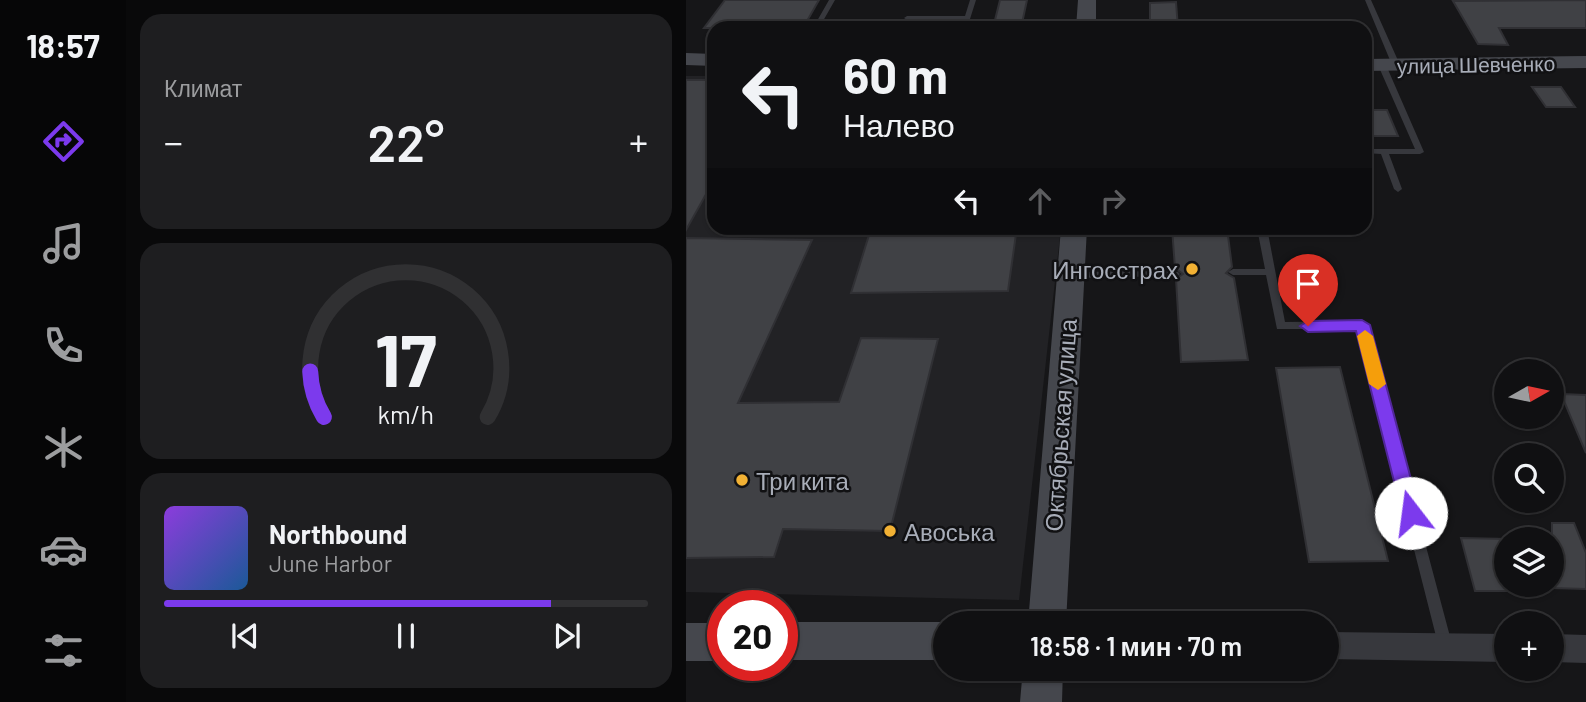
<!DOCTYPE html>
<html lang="ru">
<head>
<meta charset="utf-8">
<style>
	body { margin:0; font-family:Barlow,sans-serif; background:#1e1e20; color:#f1f3f6; height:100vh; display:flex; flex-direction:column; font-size:26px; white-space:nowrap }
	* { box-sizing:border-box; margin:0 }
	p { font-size:23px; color:#9c9d9f }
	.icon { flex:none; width:38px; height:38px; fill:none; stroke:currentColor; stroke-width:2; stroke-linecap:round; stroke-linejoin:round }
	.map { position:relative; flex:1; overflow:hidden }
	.panel { display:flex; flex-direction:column; gap:14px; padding:14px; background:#09090a; width:560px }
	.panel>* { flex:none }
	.top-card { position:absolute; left:21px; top:21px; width:665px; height:214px; border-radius:21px; box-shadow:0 2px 5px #0004,0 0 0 2px #303032; background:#101012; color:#f1f3f6; overflow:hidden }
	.needle { width:46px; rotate:81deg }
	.buttons { position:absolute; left:808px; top:359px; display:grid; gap:14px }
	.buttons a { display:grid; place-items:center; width:70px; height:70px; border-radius:50%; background:#101012; box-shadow:0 2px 5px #0004,0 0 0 2px #303032; font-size:35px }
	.speed { position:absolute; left:21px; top:590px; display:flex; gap:14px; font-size:35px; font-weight:700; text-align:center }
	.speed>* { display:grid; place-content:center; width:91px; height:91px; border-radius:50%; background:#101012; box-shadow:0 2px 5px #0004,0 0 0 2px #303032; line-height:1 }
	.speed .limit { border:10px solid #d22; background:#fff; color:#111 }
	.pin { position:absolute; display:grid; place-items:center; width:60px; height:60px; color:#fff; margin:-72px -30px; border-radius:50% 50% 50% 0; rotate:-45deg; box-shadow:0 0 7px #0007 }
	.pin .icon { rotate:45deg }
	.me { position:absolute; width:77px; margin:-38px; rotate:345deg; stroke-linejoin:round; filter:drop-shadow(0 0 5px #0008) }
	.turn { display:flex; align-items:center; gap:24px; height:147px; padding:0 21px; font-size:32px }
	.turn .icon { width:91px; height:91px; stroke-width:2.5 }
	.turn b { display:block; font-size:49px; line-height:60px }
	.lanes { display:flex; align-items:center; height:66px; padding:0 21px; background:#0003; justify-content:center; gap:35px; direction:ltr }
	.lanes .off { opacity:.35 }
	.big { font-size:52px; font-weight:600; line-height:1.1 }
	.panel .card { flex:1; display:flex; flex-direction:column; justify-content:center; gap:10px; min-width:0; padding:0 24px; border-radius:21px; background:#1e1e20 }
	.panel .dial { align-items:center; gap:0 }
	.dial svg { height:182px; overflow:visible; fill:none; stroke:#303032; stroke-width:7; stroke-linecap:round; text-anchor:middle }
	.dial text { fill:#f1f3f6; stroke:none }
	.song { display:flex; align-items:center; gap:21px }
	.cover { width:84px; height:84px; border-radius:10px; background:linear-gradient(135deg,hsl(270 70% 55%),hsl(210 70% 35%)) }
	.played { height:7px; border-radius:4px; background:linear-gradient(90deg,#7c3aed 80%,#303032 80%) }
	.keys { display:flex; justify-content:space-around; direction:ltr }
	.heat { display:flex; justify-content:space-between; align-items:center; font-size:38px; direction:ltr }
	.trip { position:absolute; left:247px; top:611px; width:406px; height:70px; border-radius:35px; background:#101012; box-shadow:0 2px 5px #0004,0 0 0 2px #303032; font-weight:600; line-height:70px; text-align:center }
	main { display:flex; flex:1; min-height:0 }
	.tabs { display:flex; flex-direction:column; width:126px; justify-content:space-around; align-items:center; background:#060607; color:#9c9d9f }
	.tabs .icon { width:49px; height:49px }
	.tabs .selected { color:#7c3aed }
	.tabs b { font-size:32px; color:#f1f3f6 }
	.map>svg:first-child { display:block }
	.built { fill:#222225 }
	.building { fill:#404145; stroke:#303034; stroke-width:2 }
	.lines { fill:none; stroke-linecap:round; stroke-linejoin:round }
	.lane { fill:#37383d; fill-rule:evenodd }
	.street { fill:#37383d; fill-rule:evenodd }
	.secondary { fill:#45474d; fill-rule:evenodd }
	.route { fill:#7c3aed; stroke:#51269a; stroke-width:2 }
	.slow { fill:#f59e0b }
	.poi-dot { fill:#f2b134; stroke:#111113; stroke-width:2.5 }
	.labels { text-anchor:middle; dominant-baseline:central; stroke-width:5; stroke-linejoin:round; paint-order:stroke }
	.far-street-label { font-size:21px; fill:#a8adb8; stroke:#111113 }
	.poi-label { font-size:24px; fill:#a8adb8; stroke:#111113; text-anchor:start }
	.street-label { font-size:24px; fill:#a8adb8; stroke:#111113 }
</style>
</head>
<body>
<main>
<nav class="tabs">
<b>18:57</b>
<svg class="icon selected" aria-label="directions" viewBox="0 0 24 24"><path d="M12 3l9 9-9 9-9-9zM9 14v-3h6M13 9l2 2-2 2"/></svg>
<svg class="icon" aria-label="music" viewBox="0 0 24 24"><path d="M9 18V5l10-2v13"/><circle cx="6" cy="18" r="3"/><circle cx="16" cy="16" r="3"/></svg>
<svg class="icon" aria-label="phone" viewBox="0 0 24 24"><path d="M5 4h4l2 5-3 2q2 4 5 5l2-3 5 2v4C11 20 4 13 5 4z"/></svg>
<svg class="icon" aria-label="climate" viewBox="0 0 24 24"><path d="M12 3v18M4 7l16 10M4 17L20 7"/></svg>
<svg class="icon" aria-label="car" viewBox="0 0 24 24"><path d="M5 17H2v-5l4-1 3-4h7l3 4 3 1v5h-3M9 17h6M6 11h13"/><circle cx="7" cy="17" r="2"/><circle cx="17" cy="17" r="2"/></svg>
<svg class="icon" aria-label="filters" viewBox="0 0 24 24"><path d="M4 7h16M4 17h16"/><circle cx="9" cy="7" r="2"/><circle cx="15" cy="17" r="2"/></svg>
</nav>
<section class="panel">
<div class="card"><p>Климат</p>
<div class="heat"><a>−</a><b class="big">22°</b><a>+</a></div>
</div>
<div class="card dial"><svg viewBox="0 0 100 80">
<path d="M14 69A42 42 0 1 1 86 69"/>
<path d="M14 69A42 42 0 0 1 8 49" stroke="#7c3aed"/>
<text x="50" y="56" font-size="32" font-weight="700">17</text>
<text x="50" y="72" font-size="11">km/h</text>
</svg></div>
<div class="card">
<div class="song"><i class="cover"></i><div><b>Northbound</b><p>June Harbor</p></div></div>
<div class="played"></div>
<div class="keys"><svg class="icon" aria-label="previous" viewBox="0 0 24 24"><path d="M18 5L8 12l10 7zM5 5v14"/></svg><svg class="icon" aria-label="pause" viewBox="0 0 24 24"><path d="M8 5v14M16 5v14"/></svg><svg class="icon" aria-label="next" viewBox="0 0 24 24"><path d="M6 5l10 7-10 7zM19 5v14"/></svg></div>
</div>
</section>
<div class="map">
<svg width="900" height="702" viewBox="0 0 900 702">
	<rect width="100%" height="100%" fill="#161618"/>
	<!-- built -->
	<path class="built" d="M0,76H28V228H375L333,600L0,592Z"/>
	<!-- building -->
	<path class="building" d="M39,0H133L117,28H18Z
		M314,0H341L335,28H307Z
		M900,0V28H813L822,45L792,44L767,1Z
		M490,2L492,28H464V3Z
		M0,80H28V180L0,230Z
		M846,87H875L889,107H860Z
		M679,110H701L712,136H679Z
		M486,228H541L546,267L540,273L548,278L562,360L495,362L490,279L497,274L489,268Z
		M330,234L322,291L165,293L183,235Z
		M0,238L126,240L52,403L153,402L175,338L252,339L204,531L97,529L88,557L0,558Z
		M654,367L702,561L623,562L590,368Z
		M875,394L900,395V453Z
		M866,523H888L900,553V589L866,588Z
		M775,538L821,539V591H789Z"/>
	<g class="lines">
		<!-- lane -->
		<path class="lane" d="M143,0H149L133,28H127Z
			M284,0H290L284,19L221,20L218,18L221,16H279Z
			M679,0H685L714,65L713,67L706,65Z
			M693,63L700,65L738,152L734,154H703L716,189L712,192L708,189L695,154L679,153V149H729L692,65Z
			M571,228H581L599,322L676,321L681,325L766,644L764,649L759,651L754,649L752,644L672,329H591L580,275H547L542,272L547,269H579Z
			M489,271L492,272L494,274L492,276L385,278L380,275L385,272Z"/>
		<!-- street -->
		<path class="street" d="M640,632L821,634V662L640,659Z
			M866,634L900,635V663L866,662Z"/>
		<!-- secondary -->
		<path class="secondary" d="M392,0H410V28H390Z
			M0,53L28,54V66L0,65Z
			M900,56V68L679,71V59Z
			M375,228H401L380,623H342Z
			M96,622H259L262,623H259V660H96Z
			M0,623H37V661H0Z
			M337,668H377L376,702H334Z"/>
	</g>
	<!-- route -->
	<path class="route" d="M676,320L684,325L734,513L732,518L725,521L718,518L716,513L670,331L622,332L614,326L622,321Z"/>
	<!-- slow -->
	<path class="slow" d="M679,330L687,336L700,384L692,390L683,384L671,336Z"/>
	<!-- markers -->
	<g class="poi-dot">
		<circle cx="506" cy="269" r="7"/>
		<circle cx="56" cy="480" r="7"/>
		<circle cx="204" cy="531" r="7"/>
	</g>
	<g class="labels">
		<!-- far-street labels -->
		<g class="far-street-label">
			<text transform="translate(790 64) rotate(-1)">улица Шевченко</text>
		</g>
		<!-- poi labels -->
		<g class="poi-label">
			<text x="492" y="269" text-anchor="end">Ингосстрах</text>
			<text x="70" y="480">Три кита</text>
			<text x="218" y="531">Авоська</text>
		</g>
		<!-- street labels -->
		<g class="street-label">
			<text transform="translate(374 425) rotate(-86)">Октябрьская улица</text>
		</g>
	</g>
</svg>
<div class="buttons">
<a><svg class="needle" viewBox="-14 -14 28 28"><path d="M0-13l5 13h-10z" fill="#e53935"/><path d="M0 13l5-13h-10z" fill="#9c9d9f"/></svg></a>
<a><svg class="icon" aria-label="search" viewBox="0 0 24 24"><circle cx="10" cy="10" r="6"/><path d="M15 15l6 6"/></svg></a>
<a><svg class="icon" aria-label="layers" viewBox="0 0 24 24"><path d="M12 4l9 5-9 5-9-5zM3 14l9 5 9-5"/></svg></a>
<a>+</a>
</div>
<div class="speed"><div class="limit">20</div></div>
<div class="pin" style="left:622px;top:326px;background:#d93025"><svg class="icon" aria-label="arrive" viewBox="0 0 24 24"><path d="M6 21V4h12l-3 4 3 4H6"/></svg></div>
<svg class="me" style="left:725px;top:513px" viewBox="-20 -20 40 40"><circle r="19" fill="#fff"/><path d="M0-13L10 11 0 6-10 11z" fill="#7c3aed"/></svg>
<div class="trip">18:58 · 1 мин · 70 m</div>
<div class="top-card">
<div class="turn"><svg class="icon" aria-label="left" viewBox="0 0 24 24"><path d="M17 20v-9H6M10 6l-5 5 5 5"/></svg><div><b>60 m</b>Налево</div></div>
<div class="lanes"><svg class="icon" aria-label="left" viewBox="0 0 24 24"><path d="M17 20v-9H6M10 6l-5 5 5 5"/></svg><svg class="icon off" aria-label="ahead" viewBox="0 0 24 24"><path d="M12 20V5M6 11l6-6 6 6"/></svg><svg class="icon off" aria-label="right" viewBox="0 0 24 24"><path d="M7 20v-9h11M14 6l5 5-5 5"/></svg></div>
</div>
</div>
</main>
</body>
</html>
